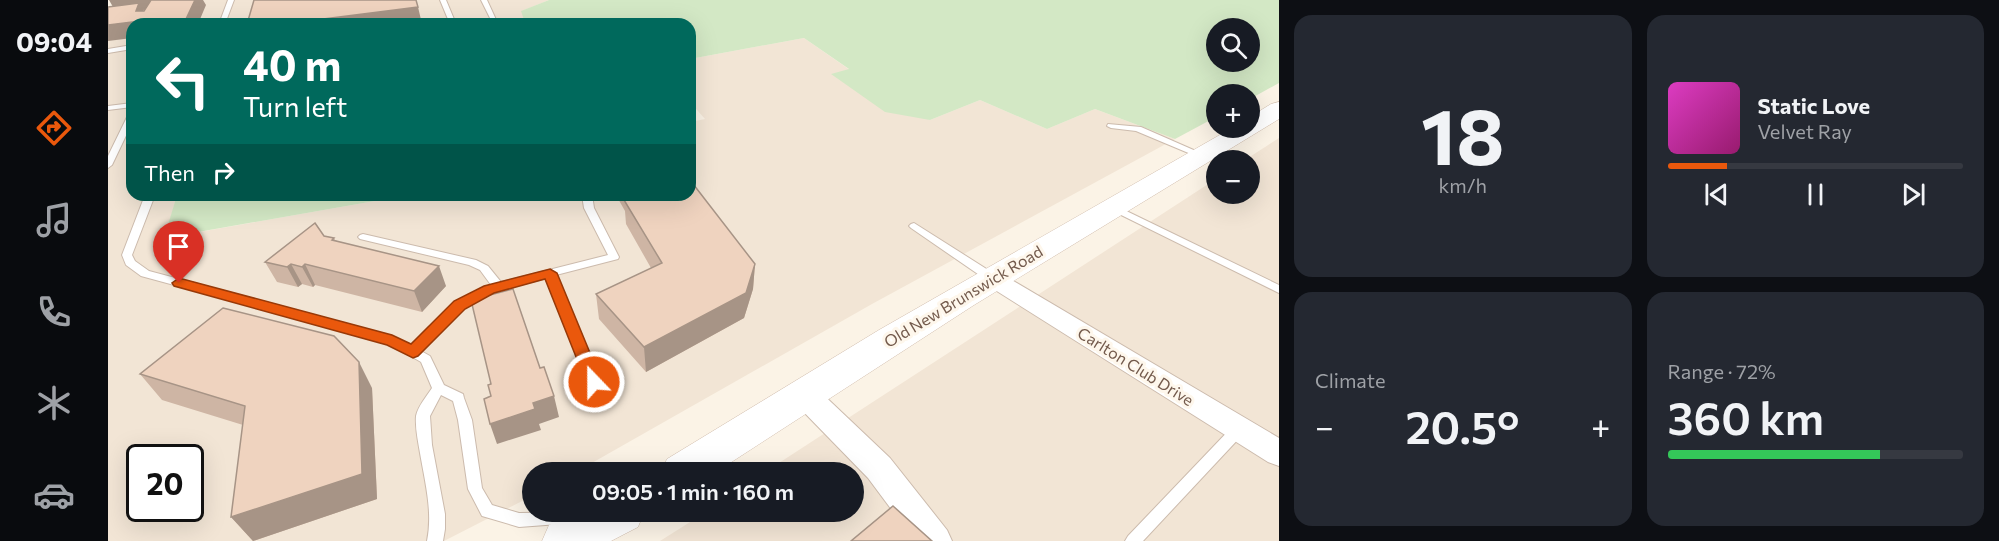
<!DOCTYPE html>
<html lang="en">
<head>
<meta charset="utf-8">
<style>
	body { margin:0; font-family:Commissioner,sans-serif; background:#242831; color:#f1f3f6; height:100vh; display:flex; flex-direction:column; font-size:22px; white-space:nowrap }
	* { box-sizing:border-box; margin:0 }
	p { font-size:20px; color:#9ea1a6 }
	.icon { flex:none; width:33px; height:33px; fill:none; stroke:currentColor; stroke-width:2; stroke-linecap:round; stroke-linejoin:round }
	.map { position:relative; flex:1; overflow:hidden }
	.drawer { display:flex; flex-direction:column; gap:15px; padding:15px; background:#0d0f14; width:720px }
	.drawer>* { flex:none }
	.hud { position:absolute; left:18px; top:18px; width:570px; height:183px; border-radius:18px; box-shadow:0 6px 24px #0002; background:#00695c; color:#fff; overflow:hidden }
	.tools { position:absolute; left:1098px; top:18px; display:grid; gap:12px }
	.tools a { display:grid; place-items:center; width:54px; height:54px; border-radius:50%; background:#171b24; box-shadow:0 6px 24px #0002; font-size:30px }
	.speed { position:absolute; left:18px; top:444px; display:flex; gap:12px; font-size:30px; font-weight:700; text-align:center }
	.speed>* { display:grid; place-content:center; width:78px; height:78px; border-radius:50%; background:#171b24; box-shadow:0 6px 24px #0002; line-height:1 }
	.speed .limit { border:3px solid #111; border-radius:9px; background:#fff; color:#111 }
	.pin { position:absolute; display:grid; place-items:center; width:51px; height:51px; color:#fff; margin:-62px -26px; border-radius:50% 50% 50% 0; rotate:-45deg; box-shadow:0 0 6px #0007 }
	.pin .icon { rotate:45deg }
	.me { position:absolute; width:66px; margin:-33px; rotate:338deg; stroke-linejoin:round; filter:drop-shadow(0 0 4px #0008) }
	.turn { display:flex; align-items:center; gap:21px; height:126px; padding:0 18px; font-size:27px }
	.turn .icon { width:78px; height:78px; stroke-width:2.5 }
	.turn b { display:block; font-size:42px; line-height:51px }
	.then { display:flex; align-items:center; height:57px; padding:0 18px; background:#0003; gap:12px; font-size:22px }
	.big { font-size:45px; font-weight:600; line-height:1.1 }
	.drawer .card { flex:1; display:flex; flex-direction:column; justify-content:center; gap:9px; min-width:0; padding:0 21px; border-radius:18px; background:#242831 }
	.drawer .dial { align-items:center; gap:0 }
	.dial b { font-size:78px; line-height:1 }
	.song { display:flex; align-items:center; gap:18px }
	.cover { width:72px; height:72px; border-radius:9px; background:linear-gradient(135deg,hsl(310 70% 55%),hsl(320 70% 35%)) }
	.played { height:6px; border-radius:3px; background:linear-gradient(90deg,#ea580c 20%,#363941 20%) }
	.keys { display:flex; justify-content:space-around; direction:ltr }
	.heat { display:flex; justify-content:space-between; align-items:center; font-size:33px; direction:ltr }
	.charge { height:9px; border-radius:4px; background:linear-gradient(90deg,#34c759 72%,#363941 0) }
	.drawer .tiles { flex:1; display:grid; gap:15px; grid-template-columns:repeat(2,1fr) }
	.trip { position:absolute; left:414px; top:462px; width:342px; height:60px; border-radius:30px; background:#171b24; box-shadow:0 6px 24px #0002; font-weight:600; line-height:60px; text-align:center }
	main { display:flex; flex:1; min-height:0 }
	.tab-bar { display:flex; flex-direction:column; width:108px; justify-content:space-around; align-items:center; background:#090b0e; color:#9ea1a6 }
	.tab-bar .icon { width:42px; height:42px }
	.tab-bar .active { color:#ea580c }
	.tab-bar b { font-size:27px; color:#f1f3f6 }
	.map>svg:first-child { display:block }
	.residential { fill:#f2e5d5; fill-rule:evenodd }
	.green { fill:#d3e8c5; fill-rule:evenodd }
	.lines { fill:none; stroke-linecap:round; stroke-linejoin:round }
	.lane-casing { stroke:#ccbbad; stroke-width:2 }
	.street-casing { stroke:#ccbbad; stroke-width:2 }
	.secondary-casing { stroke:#d1bdad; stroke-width:1 }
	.lane { fill:#fff; fill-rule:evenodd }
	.street { fill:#fff; fill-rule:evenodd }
	.secondary { fill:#fff; fill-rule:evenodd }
	.wall { fill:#ceb5a4 }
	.shaded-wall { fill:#a79486 }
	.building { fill:#efd3bf; stroke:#a79486; stroke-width:1.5 }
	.route { fill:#ea580c; stroke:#983908; stroke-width:1.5 }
	.labels { text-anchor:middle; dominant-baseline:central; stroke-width:6; stroke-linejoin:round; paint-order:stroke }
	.street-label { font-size:16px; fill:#735a4c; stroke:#fef7ec }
</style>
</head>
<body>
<main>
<nav class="tab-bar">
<b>09:04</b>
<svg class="icon active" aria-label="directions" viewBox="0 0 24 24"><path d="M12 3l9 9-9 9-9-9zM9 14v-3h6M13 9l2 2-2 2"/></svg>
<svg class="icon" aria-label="music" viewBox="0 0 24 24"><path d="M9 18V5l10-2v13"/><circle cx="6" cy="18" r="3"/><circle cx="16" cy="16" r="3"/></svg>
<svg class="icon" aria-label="phone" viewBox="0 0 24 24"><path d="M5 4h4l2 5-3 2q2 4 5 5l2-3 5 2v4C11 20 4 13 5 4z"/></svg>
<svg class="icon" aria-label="climate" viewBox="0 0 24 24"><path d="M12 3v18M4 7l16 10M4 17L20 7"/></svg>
<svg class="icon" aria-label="car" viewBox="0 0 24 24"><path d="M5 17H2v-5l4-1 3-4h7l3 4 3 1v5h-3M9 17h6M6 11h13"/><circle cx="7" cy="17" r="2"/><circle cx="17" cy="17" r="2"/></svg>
</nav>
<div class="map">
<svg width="1171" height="541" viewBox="0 0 1171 541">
	<rect width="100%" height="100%" fill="#fbf3e6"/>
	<!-- residential -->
	<path class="residential" d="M84,0H441L414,11L417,23L414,24H24V195H69L57,238L301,195H582V122L597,119L582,102V59L696,38L742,70L724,74L822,120L872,100L939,129L987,109L1067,139L764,304L468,472H424V496L336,541H0V10ZM32,458H82V508H32Z
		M1171,138V541H552L598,512H746V472H657L1108,179V194H1142V160H1137Z"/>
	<!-- green -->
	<path class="green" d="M441,0H1171V83L1142,99V94H1108V117L1067,139L987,109L939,129L872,100L822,120L777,112L723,74L741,69L696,38L582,59V24H414L417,23L413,11ZM1108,28H1142V62H1108Z
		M69,195H301L56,238Z"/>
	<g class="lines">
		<!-- lane casing -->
		<g class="lane-casing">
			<path id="lane" d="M120,0H126L117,24H111Z
				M332,0H338L348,24H342Z
				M373,0H379L390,24H377L384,22Z
				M24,45V49L0,53V49Z
				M24,103V107L0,110V106Z
				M21,113H24V123L4,165L0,168V156Z
				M1000,124L1033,127L1097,155L1096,157H1090L1028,131L1003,128L999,126Z
				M37,195H47L24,255L27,261L41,271L284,336L304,346L347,302L383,285L372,270L361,265L252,239L250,237L252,235L255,234L368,260L380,266L393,282L500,255L476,208L474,195H484L486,208L511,257L510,259L448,275L492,382L490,385L486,387L482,385L480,382L439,278L385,292L355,308L313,351L322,356L336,385L355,394L356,398L364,420L374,488L384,505L411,513L479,512L477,517L451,524L411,527L374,516L360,489L350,420L345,401L333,395L322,416L324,445L337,514V529L335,541H319C325,512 317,482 312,453C310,441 307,428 308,416C310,406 319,396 324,388L313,362L280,343L33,276L18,265L14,255Z
				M1006,205L1171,285V293L1003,210L1001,208Z
				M806,223L888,275L889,278L888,281H880L803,228L801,226L803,224Z
				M1131,423L1136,425L1138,429L1136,433L1035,541H1017L1020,536L1126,425Z"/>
		</g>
		<!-- street casing -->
		<g class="street-casing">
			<path id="street" d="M884,270L892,273L1171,438V466L1160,462L876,283L873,278L876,273Z
				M695,382L705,385L782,458L839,530L844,541H807L760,478L685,401L681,393L685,385Z"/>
		</g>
		<!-- secondary casing -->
		<g class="secondary-casing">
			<path id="secondary" d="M1171,102V119L866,305L608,472H553L559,459L771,330L1124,128H1142V117L1163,104Z
				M468,512H536L530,527L503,541H434L441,525Z"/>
		</g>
		<!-- lane -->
		<use href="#lane" class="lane"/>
		<!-- street -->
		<use href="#street" class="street"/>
		<!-- secondary -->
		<use href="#secondary" class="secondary"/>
	</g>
	<!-- wall -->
	<path class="wall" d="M508,195H582L647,264L645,289L636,318L538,372L491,319L488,294L543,268L518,224L517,211Z
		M216,236L226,238L227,240L338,286L314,312L207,285L205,287L194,284L190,287L169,282L157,262Z
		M32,374L264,388L269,499L145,541L123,517L135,425L54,400Z"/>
	<!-- shaded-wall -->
	<path class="shaded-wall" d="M1,0H42L47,9L35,10L39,18L87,0H95L98,5L90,24H24V38L0,41V25L9,14Z
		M310,7L314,24H208V20Z
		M183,264L194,284L190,287L179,267Z
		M197,264L207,285L205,287L194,267Z
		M647,264L645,289L636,318L538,372L536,347Z
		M331,266L338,286L314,312L306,291Z
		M251,362L264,388L269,499L145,541L123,517Z
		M446,396L451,417L431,424L433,430L389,444L382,424L425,403Z"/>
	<!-- building -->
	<path class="building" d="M43,0H87L78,19L47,22L49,19L0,25V7L31,3L28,11H36Z
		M146,0H308L310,7L208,20V24H139Z
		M582,180L647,264L638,293L536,347L488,294L554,263L516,200L522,199L520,195H582Z
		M207,223L216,236L226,238L224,240L331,266L306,291L197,264L194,267L183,264L179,267L157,262Z
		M405,289L432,368L436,367L446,396L425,403L427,409L382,424L376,399L383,396L380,385L383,384L363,300Z
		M115,308L226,336L251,362L254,474L123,517L137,406L32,374Z
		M785,506L824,541H743Z"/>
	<!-- route -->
	<path class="route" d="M442,269L449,273L494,382L491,386L486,388L480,386L478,382L437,279L386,293L357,309L310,356L305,358L279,345L66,286L64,283L71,278L284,335L303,344L346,301L376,286Z"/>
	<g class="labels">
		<!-- street labels -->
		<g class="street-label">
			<text transform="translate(855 296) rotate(-31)">Old New Brunswick Road</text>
			<text transform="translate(1028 366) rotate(32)">Carlton Club Drive</text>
		</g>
	</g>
</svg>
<div class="tools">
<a><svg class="icon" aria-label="search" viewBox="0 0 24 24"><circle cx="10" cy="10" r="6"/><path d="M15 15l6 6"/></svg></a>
<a>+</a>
<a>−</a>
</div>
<div class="speed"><div class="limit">20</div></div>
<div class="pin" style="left:71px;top:283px;background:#d93025"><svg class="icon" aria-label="arrive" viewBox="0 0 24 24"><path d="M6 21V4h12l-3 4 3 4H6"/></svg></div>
<svg class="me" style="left:486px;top:382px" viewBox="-20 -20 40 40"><circle r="17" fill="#ea580c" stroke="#fff" stroke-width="3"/><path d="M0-11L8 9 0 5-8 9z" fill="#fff"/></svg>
<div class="trip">09:05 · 1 min · 160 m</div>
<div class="hud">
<div class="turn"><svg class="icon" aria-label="left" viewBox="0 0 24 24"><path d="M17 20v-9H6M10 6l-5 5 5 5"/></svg><div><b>40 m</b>Turn left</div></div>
<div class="then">Then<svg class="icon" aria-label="right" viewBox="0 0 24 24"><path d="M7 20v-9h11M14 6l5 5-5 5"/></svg></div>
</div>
</div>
<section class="drawer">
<div class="tiles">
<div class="card dial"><b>18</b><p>km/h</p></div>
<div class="card">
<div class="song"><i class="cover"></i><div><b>Static Love</b><p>Velvet Ray</p></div></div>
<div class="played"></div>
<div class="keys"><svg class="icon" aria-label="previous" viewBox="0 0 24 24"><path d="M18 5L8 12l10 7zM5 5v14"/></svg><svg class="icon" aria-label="pause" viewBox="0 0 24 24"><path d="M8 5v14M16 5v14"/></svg><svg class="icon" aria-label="next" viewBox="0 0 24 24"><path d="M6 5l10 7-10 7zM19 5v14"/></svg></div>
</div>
<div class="card"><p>Climate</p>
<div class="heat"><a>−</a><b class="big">20.5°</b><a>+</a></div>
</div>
<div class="card"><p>Range · 72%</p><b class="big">360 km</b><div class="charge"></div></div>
</div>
</section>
</main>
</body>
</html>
